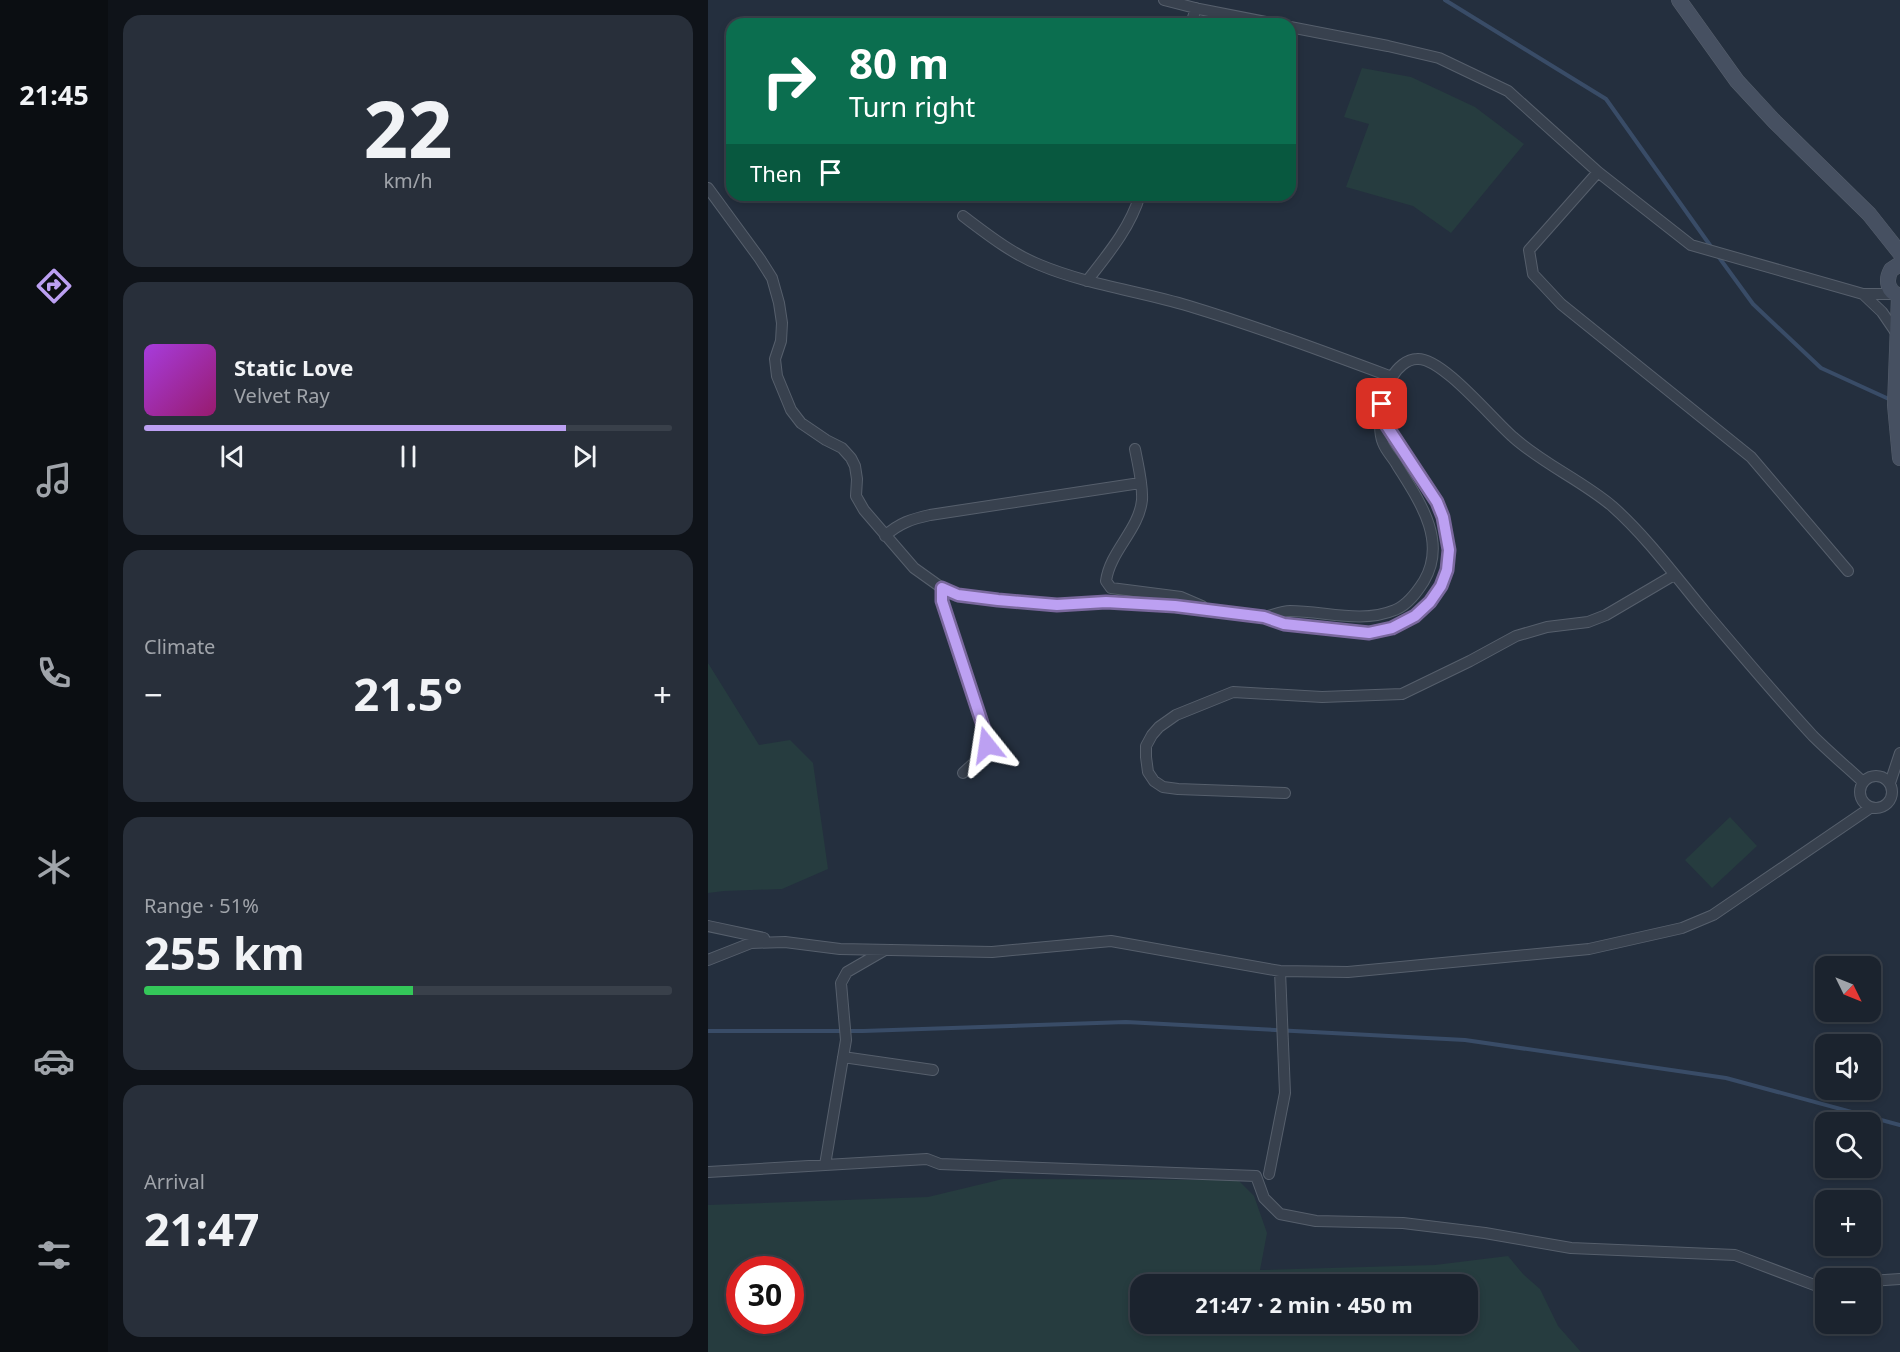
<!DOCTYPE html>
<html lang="en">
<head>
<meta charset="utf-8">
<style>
	body { margin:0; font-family:"Noto Sans",sans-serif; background:#282f3a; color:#f1f3f6; height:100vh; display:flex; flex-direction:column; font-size:22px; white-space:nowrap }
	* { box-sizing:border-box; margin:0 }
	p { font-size:20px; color:#a0a4aa }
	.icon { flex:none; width:33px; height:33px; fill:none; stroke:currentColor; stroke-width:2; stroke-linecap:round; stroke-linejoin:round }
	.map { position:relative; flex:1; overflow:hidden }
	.panel { display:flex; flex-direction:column; gap:15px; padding:15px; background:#0f1319; width:600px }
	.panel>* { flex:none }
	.banner { position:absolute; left:18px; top:18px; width:570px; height:183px; border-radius:18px; box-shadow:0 3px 9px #0003,0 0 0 2px #39404a; background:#0b6e4f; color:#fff; overflow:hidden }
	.needle { width:39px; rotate:133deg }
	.fabs { position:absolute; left:1107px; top:956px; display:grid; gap:12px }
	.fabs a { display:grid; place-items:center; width:66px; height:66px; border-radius:12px; background:#1b232e; box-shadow:0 3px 9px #0003,0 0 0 2px #39404a; font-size:30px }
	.speed { position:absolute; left:18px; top:1256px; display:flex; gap:12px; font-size:30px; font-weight:700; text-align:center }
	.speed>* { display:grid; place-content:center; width:78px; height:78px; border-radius:50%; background:#1b232e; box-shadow:0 3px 9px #0003,0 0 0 2px #39404a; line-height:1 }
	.speed .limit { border:9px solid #d22; background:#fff; color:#111 }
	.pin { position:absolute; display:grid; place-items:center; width:51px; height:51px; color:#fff; margin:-26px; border-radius:12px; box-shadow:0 3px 9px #0006 }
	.me { position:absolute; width:66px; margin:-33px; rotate:345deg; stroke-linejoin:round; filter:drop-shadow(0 0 4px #0008) }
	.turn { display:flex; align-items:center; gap:21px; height:126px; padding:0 24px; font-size:27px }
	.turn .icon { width:78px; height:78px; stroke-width:2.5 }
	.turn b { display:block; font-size:42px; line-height:51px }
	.then { display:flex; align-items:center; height:57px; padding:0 24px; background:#0003; gap:12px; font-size:22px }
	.big { font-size:45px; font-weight:700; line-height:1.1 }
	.panel .card { flex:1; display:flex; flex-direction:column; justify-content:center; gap:9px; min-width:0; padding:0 21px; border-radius:18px; background:#282f3a }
	.panel .dial { align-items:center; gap:0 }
	.dial b { font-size:78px; line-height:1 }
	.song { display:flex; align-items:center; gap:18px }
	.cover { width:72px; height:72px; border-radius:9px; background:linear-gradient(135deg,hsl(280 70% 55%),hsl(320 70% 35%)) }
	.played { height:6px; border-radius:3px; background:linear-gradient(90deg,#bca0f2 80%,#39404a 80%) }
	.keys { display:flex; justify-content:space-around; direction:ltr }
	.heat { display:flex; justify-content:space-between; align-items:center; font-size:33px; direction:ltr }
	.charge { height:9px; border-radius:4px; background:linear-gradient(90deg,#34c759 51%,#39404a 0) }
	.trip { position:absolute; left:422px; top:1274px; width:348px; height:60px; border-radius:18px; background:#1b232e; box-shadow:0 3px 9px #0003,0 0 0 2px #39404a; font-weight:700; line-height:60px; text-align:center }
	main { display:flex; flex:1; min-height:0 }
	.tabs { display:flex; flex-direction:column; width:108px; justify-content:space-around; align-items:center; background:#0b0e12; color:#a0a4aa }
	.tabs .icon { width:42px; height:42px }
	.tabs .selected { color:#bca0f2 }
	.tabs b { font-size:27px; color:#f1f3f6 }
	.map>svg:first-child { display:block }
	.green { fill:#263c3f; fill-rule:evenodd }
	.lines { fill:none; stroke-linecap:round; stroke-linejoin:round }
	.stream { stroke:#394c67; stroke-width:4 }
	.street-casing { stroke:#565f6c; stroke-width:12 }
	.secondary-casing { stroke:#565f6c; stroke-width:16 }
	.street { stroke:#38414e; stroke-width:10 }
	.secondary { stroke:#465061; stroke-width:15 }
	.route-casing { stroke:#7a689d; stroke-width:15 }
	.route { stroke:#bca0f2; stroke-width:10 }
</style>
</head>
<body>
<main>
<nav class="tabs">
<b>21:45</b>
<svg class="icon selected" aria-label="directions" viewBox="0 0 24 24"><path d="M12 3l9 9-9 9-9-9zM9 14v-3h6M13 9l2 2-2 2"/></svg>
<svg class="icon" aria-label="music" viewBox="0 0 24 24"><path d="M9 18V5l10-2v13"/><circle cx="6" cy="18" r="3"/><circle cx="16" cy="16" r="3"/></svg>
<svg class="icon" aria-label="phone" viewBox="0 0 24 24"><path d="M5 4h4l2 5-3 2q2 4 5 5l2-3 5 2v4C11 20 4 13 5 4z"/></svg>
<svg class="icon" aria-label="climate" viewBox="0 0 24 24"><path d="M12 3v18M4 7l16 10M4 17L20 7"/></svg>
<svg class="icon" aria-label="car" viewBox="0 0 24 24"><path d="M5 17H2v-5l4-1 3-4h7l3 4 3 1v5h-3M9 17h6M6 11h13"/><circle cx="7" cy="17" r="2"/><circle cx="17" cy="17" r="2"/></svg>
<svg class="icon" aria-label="filters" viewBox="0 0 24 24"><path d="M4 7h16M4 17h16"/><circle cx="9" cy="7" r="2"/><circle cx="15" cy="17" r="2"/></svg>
</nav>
<section class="panel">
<div class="card dial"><b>22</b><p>km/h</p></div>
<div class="card">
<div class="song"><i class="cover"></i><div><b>Static Love</b><p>Velvet Ray</p></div></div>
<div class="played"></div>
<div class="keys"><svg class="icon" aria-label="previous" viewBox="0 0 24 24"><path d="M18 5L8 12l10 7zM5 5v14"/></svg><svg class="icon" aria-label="pause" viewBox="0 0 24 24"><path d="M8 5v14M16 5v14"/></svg><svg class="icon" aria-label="next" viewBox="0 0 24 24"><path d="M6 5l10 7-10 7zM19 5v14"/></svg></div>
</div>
<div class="card"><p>Climate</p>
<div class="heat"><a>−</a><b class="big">21.5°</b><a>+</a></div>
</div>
<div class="card"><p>Range · 51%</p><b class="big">255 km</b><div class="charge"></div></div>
<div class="card"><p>Arrival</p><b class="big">21:47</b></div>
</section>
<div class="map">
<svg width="1192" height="1352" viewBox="0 0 1192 1352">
	<rect width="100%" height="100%" fill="#242f3e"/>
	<!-- green -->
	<path class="green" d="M654,68L703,77L767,107L816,144L743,233L705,206L638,187L661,124L636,117Z
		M0,663L51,745L82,740L105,763L120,869L74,889L16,891L0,893Z
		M1022,817L1049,846L1004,888L977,860Z
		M295,1179L530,1180L546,1196L559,1233L552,1270L727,1265L800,1256L815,1274L832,1289L850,1326L873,1352H0V1205L220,1197ZM32,1269H82V1320H32ZM432,1284H759V1323H432Z"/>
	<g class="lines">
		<!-- stream -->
		<path class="stream" d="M737,0L898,99L1004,248
			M1010,256L1045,304L1113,368L1183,400
			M0,1031H155L418,1022L757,1040L1018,1078L1192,1125"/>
		<!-- street casing -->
		<g class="street-casing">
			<path id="street" d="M456,0L491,9L568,24
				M483,24L488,8
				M582,27L680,46L731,58L800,91L890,172L983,245L1155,294H1186
				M890,172L821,250L825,274L853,304L1043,457L1140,571
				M0,188L52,259L64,278L71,303L74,323L73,341L67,359L69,376L83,410L93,423L118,440L134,448L143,458L147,466L149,479L148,496L156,510L206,568L234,588L250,595L290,600L349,605L397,602L467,606L556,617L576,624L661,632L683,628L707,616L722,602L733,586L739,570L741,550L735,517L729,502L673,417
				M255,216C279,234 304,254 332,265C380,285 432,291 481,306C550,327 617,352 684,377
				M379,281C400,254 422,228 432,195
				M1155,294L1174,312L1189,334
				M427,449C430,465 435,484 434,500C431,530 402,551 398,581L403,588L473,597L494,606
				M177,536C191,523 204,519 222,515L432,483
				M234,588V601L278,735C281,754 267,761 255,773
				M557,617C565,615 574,611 582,611C617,611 653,624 687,610C700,605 709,592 716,581C740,540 710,499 689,465C685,458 678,451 675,443C668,426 675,392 684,377C689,368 699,359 709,359C734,357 785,420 805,437C835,464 873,480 904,506C939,537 968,577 998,613C1033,654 1068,696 1105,736C1121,752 1139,767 1155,782
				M1152 792a16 16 0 1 1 32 0a16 16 0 1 1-32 0Z
				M1182,783L1192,753
				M577,793L470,789L455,787L446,781L440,772L438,757V746L444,735L451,727L468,715L525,692L614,697L694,694L762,661L808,636L839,627L880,622L898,615L966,575
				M0,926L56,938
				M0,960L43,943L77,942L132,949L284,952L403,941L572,971L640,972L881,949L974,928L1005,915L1162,808
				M135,1057L225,1070
				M117,1165L138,1040L133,983L139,972L177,950
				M0,1172L219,1159L232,1164L548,1176L556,1198L572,1214L608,1221L695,1223L777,1233L863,1248L1027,1255L1109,1286L1118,1285
				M561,1174L577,1093L572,971
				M1162,1281L1192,1279"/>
		</g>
		<!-- secondary casing -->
		<g class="secondary-casing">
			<path id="secondary" d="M971,0L1029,81L1067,122L1161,214L1192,253
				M1192,264L1183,270C1177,281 1180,292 1192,296
				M1191,296L1187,405L1192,458"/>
		</g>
		<!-- street -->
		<use href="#street" class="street"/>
		<!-- secondary -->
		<use href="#secondary" class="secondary"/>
	</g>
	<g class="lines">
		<!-- route casing -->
		<g class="route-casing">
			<path id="route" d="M279,745L278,735L234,601V588L250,595L290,600L349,605L398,602L467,606L556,617L576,624L661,633L684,628L707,616L722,602L733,586L739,570L741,550L735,517L729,502L673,417L674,404"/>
		</g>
		<!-- route -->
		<use href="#route" class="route"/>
	</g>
</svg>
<div class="fabs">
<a><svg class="needle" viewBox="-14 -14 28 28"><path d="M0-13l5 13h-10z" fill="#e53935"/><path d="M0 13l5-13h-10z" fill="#a0a4aa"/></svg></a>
<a><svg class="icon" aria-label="sound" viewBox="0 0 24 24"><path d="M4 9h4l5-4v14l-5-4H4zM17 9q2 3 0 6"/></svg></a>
<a><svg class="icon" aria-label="search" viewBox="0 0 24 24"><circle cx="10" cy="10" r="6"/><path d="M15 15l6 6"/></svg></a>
<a>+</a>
<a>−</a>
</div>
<div class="speed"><div class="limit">30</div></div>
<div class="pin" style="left:674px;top:404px;background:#d93025"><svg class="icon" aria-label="arrive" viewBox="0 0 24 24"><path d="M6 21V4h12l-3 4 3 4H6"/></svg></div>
<svg class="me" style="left:279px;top:745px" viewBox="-20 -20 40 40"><path d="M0-17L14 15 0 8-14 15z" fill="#bca0f2" stroke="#fff" stroke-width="4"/></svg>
<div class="trip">21:47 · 2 min · 450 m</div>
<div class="banner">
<div class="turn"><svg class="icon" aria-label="right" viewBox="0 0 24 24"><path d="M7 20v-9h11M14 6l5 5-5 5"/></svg><div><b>80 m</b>Turn right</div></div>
<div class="then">Then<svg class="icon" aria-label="arrive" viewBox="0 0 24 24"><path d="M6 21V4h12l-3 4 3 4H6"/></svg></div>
</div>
</div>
</main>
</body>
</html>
